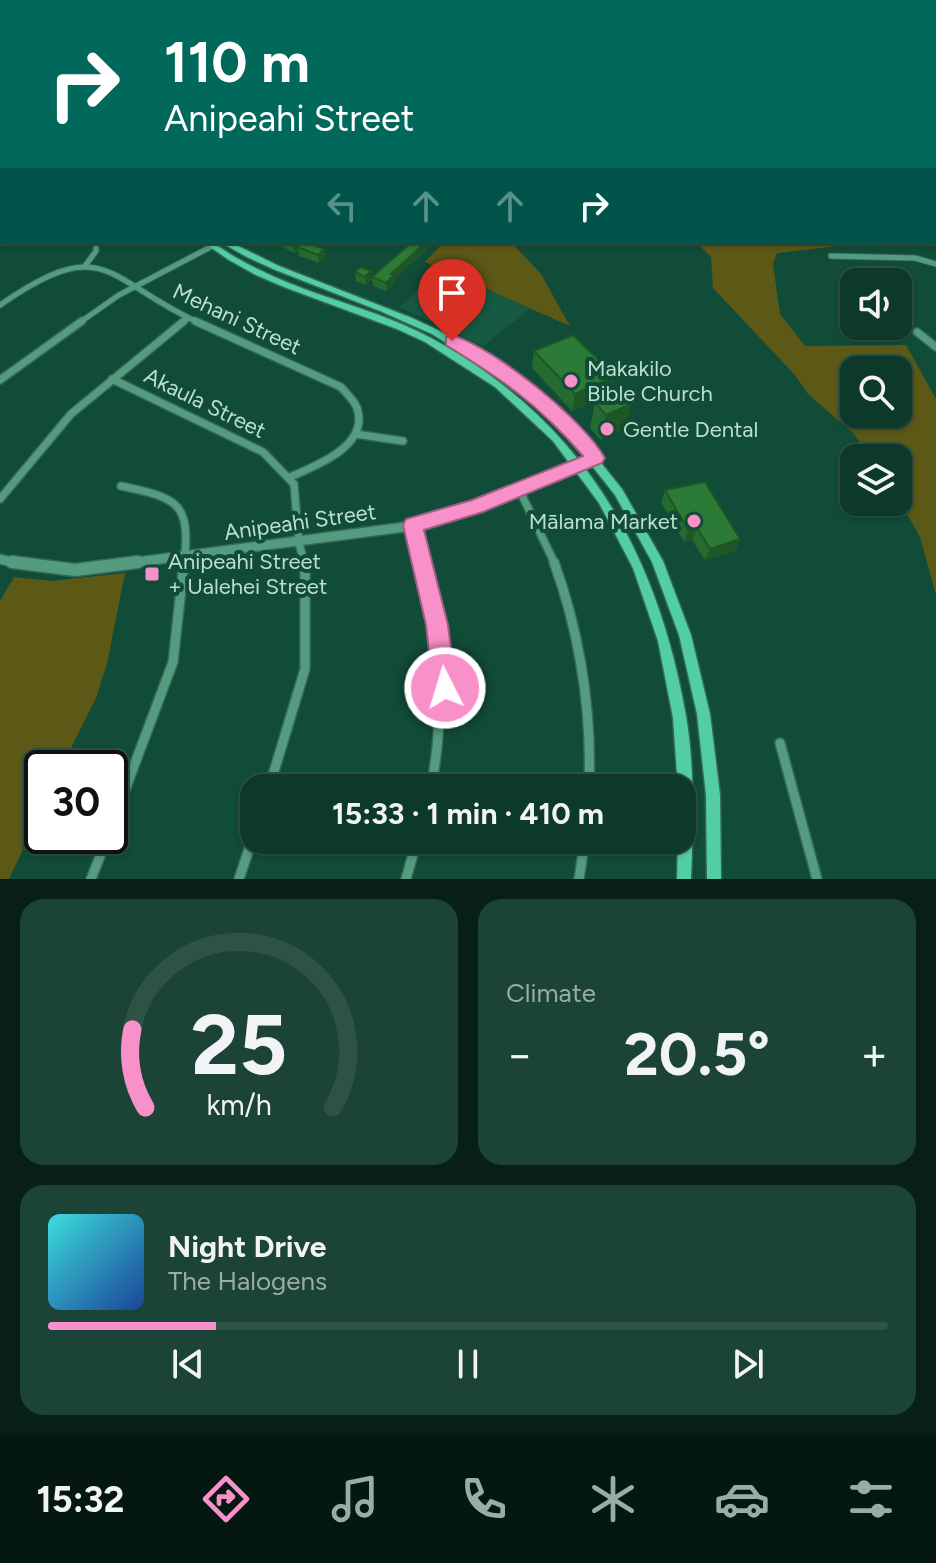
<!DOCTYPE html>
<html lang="en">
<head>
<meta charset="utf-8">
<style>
	body { margin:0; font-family:Figtree,sans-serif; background:#1b4436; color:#f1f3f6; height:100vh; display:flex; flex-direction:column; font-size:30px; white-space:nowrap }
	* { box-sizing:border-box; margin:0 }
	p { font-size:26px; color:#9aaca8 }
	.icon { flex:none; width:44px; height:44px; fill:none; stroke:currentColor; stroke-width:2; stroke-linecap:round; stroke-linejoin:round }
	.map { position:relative; height:879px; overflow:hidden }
	.drawer { display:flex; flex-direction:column; gap:20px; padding:20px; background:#071f17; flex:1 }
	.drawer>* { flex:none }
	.hud { position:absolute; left:0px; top:0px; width:936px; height:244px; box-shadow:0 2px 6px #0004,0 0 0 2px #2d5347; background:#00695c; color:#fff; overflow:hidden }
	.controls { position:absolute; left:840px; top:268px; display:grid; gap:16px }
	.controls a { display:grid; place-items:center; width:72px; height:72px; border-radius:16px; background:#0d392a; box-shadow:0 2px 6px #0004,0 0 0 2px #2d5347; font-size:40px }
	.speed { position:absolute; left:24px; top:750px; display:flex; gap:16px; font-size:40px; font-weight:700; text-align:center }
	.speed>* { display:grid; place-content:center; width:104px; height:104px; border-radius:50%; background:#0d392a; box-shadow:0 2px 6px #0004,0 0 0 2px #2d5347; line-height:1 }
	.speed .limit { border:4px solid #111; border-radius:12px; background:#fff; color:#111 }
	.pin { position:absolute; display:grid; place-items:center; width:68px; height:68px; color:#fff; margin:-82px -34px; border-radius:50% 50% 50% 0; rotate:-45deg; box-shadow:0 0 8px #0007 }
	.pin .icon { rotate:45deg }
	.me { position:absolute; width:88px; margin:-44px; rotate:355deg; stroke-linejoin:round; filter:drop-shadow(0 0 6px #0008) }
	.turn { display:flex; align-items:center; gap:28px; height:168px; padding:0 32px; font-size:36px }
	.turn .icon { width:104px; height:104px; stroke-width:2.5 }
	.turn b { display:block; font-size:56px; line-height:68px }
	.lanes { display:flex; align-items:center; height:76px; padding:0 32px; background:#0003; justify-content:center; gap:40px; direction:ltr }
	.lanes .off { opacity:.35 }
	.big { font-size:60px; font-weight:700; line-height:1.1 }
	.drawer .widget { flex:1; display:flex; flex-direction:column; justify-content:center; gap:12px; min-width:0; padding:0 28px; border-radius:24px; background:#1b4436 }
	.drawer .dial { align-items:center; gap:0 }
	.dial svg { height:208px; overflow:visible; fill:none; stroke:#2d5347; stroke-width:7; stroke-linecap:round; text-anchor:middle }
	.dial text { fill:#f1f3f6; stroke:none }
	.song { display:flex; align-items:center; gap:24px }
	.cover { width:96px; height:96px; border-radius:12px; background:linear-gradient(135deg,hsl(180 70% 55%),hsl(220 70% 35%)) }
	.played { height:8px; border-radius:4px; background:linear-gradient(90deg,#f890ca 20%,#2d5347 20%) }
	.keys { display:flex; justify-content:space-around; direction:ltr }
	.heat { display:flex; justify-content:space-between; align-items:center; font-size:44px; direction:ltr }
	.drawer .tiles { flex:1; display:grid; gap:20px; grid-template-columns:1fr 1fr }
	.widget:last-child { grid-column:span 2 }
	.trip { position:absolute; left:240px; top:774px; width:456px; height:80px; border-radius:24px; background:#0d392a; box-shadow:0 2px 6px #0004,0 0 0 2px #2d5347; font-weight:700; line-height:80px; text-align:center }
	.dock { display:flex; height:128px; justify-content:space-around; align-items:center; background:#051711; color:#9aaca8 }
	.dock .icon { width:56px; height:56px }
	.dock .active { color:#f890ca }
	.dock b { font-size:36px; color:#f1f3f6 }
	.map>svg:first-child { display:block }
	.built { fill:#175a44 }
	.green { fill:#5c5816; fill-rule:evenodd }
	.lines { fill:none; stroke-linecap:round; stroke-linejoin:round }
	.stream { stroke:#385f64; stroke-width:2 }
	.minor-far3-casing { stroke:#336956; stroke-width:6 }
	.minor-far2-casing { stroke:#336956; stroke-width:7 }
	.minor-far1-casing { stroke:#336956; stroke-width:10 }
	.minor-casing { stroke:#336956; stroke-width:12 }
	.tertiary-far1-casing { stroke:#336956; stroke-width:12 }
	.tertiary-casing { stroke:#336956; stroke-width:15 }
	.secondary-casing { stroke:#336956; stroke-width:3 }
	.minor-far3 { stroke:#549b7f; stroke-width:4 }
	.minor-far2 { stroke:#549b7f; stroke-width:5 }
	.minor-far1 { stroke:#549b7f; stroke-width:7 }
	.minor { stroke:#549b7f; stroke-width:9 }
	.tertiary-far1 { stroke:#549b7f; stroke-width:9 }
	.tertiary { stroke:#549b7f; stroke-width:12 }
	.secondary { fill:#53cea2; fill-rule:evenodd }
	.wall { fill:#256a2f }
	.shaded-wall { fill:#1e5626 }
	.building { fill:#2b7b37; stroke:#1e5626; stroke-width:2 }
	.route { fill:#f890ca; stroke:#a15e83; stroke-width:2 }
	.poi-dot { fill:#f890ca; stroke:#114c38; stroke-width:3 }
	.labels { text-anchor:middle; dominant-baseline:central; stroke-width:8; stroke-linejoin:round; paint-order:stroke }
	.street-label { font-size:22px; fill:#bcdfcf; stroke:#114c38 }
	.poi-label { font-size:22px; fill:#bcdfcf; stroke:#114c38; text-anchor:start }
</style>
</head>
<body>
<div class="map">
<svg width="936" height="879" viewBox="0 0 936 879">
	<rect width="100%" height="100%" fill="#114c38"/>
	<!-- built -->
	<path class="built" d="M440,268L530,309L483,346L400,307Z"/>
	<!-- green -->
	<path class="green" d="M444,242H511L541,274L570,326L425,262Z
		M696,242H848L847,245L777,253L773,264L780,314L805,346L906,345L936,399V595L920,537L898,498V458H872L853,433L808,394L794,374L713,288L711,257ZM854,370H898V414H854Z
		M125,573L107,664L96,698L61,768H42V809L9,879H0V601L14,577L52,581Z"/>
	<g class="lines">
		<!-- stream -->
		<path class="stream" d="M5,2L10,0"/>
		<!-- minor-far3 casing -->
		<g class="minor-far3-casing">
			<path id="minor-far3" d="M264,0L267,2
				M303,0L306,2
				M374,2L377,0
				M934,68L936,76"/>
		</g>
		<!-- minor-far2 casing -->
		<g class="minor-far2-casing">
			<path id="minor-far2" d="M831,256L915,258L936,264
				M85,266L96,251V242
				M0,305C106,232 104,279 199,323
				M79,323L119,295L220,242
				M182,323L186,320"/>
		</g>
		<!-- minor-far1 casing -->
		<g class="minor-far1-casing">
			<path id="minor-far1" d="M195,321L341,387C346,393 355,401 357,408C370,446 315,466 290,477
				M917,332L936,347
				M112,379L263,452L294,484L299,544L305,564
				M0,380L82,321
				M355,434L403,441
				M121,486C179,498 191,503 184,564
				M519,489L555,564
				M0,499L71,414L184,321
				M413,525L422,564"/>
		</g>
		<!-- minor casing -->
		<g class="minor-casing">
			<path id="minor" d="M422,562C440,639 446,709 431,788
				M554,562C581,637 592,709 589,788
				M780,743L817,879
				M269,788L305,669V562
				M110,830L173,662L184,562
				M91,879L108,836
				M239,879L254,834
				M406,879L417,840
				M579,879L585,840"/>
		</g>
		<!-- tertiary-far1 casing -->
		<g class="tertiary-far1-casing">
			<path id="tertiary-far1" d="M0,559L20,564
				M122,564L405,527L476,506L596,458"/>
		</g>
		<!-- tertiary casing -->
		<g class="tertiary-casing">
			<path id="tertiary" d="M12,562L75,570L138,562"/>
		</g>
		<!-- secondary casing -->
		<g class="secondary-casing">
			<path id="secondary" d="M442,0H449L445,2H438Z
				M454,0H461L458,2H451Z
				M203,242C216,242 224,251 235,257C244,262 253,267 262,271C280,280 299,287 318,294C356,307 396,319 431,338C582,420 657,550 686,716C695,769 693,825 691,879H677L678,840H682V788H678L673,718L658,641L633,568L599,503L553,441L495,387L425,342L397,329L284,287L256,275L229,260Z
				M220,242H230L279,266L412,318L438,330L511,374L573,428L622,489L663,561L691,635L710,714L720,795L721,879H707L706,795L697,714L679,635L652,562L615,495L566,433L505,379L432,334L380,311L273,269L247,257Z"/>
		</g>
		<!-- minor-far3 -->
		<use href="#minor-far3" class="minor-far3"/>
		<!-- minor-far2 -->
		<use href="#minor-far2" class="minor-far2"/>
		<!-- minor-far1 -->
		<use href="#minor-far1" class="minor-far1"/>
		<!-- minor -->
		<use href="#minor" class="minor"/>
		<!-- tertiary-far1 -->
		<use href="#tertiary-far1" class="tertiary-far1"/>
		<!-- tertiary -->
		<use href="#tertiary" class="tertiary"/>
		<!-- secondary -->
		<use href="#secondary" class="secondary"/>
	</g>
	<!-- wall -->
	<path class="wall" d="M271,242H301V244L326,258L319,263L299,256L298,251L295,253Z
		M412,242H433V244L394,279L395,284L386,291L373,286L372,279L366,285L356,281L355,272L371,271L372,277Z
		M534,351L612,393L572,411L532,368Z
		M595,403L625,429L601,440L590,428Z
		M665,490L740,539L735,551L705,560L692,540L684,542L661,502Z"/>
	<!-- shaded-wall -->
	<path class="shaded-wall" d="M296,242H301L302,248L297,247L298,251L295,253L293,244Z
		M426,242H433V244L394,279L395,284L386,291V283L391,274Z
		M324,249L326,258L319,263L318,255Z
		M371,271L372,279L366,285L365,277Z
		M615,376L612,393L572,411L575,394Z
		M631,404L625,429L601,440L606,415Z
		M697,528L692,540L684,542L688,530Z
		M740,539L735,551L705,560L710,549Z"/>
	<!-- building -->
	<path class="building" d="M304,242H305L324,249L318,255L297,247Z
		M412,242H426L391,274L394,275L386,283L372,277Z
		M361,267L371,271L365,277L355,272Z
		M573,335L615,376L575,394L534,351Z
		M618,391L631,404L606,415L595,403Z
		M705,482L740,539L710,549L697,528L688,530L665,490Z"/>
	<!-- route -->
	<path class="route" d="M452,335C495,348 583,419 605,458L602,463L483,512L424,530L448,625L456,688L453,696L445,700L436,696L433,688L426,625L403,525L406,519L472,500L583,456C539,405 503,380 446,345V337Z"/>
	<!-- markers -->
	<g class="poi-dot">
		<circle cx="571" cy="381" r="8"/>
		<circle cx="607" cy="429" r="8"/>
		<circle cx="694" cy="521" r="8"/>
		<rect x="144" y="566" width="16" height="16" rx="4"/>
	</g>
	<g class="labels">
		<!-- street labels -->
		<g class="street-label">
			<text transform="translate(237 319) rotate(25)">Mehani Street</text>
			<text transform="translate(205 403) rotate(26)">Akaula Street</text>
			<text transform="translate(300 522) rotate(-8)">Anipeahi Street</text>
		</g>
		<!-- poi labels -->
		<g class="poi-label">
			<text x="587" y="368">Makakilo<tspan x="587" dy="25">Bible Church</tspan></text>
			<text x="623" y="429">Gentle Dental</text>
			<text x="678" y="521" text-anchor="end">Mālama Market</text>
			<text x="168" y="561">Anipeahi Street<tspan x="168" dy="25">+ Ualehei Street</tspan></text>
		</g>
	</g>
</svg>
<div class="controls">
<a><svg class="icon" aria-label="sound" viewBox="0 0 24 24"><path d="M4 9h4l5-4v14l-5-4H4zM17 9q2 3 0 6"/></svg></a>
<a><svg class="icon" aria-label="search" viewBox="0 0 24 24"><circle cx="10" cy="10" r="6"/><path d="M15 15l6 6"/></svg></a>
<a><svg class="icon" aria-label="layers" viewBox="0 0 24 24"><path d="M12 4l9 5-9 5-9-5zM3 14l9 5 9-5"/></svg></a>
</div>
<div class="speed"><div class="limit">30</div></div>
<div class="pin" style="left:452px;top:341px;background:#d93025"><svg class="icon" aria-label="arrive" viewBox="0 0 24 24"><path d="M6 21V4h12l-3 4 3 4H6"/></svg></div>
<svg class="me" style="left:445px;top:688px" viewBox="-20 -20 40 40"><circle r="17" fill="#f890ca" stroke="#fff" stroke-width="3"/><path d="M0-11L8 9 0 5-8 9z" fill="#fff"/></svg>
<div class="trip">15:33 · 1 min · 410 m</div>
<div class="hud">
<div class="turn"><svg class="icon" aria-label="right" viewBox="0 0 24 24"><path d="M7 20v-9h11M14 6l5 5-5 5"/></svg><div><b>110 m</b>Anipeahi Street</div></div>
<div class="lanes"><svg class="icon off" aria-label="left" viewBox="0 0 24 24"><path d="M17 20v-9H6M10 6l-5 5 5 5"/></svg><svg class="icon off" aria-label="ahead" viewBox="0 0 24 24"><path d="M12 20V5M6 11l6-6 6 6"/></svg><svg class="icon off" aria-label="ahead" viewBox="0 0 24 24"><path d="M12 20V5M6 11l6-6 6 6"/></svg><svg class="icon" aria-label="right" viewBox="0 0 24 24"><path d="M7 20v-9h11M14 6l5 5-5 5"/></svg></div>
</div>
</div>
<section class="drawer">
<div class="tiles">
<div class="widget dial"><svg viewBox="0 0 100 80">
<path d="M14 69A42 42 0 1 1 86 69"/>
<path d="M14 69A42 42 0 0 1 9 39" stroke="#f890ca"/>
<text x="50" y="56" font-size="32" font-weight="700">25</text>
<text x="50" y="72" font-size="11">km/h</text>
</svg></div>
<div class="widget"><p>Climate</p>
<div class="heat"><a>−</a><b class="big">20.5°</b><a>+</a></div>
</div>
<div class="widget">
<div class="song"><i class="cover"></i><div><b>Night Drive</b><p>The Halogens</p></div></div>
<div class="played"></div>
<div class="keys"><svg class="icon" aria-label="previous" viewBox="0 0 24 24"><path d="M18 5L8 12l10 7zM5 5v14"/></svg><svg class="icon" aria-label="pause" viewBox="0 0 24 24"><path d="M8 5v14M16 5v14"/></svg><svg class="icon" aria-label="next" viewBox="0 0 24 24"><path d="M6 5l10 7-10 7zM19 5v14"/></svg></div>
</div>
</div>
</section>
<nav class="dock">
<b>15:32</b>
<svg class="icon active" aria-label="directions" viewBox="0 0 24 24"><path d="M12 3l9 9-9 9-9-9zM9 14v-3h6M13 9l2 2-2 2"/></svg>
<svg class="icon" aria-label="music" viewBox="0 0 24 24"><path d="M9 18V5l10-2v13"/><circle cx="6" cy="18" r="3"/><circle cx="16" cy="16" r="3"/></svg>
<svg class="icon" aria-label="phone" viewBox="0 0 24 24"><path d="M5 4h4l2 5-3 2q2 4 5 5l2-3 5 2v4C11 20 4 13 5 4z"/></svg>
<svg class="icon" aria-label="climate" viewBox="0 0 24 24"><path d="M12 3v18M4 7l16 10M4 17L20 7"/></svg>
<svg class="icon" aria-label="car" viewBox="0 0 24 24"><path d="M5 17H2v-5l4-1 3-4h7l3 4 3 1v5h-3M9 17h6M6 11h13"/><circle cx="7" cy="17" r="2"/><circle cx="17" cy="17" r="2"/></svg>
<svg class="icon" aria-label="filters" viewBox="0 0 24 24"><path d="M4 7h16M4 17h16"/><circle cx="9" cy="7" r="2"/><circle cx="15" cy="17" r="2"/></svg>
</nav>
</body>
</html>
